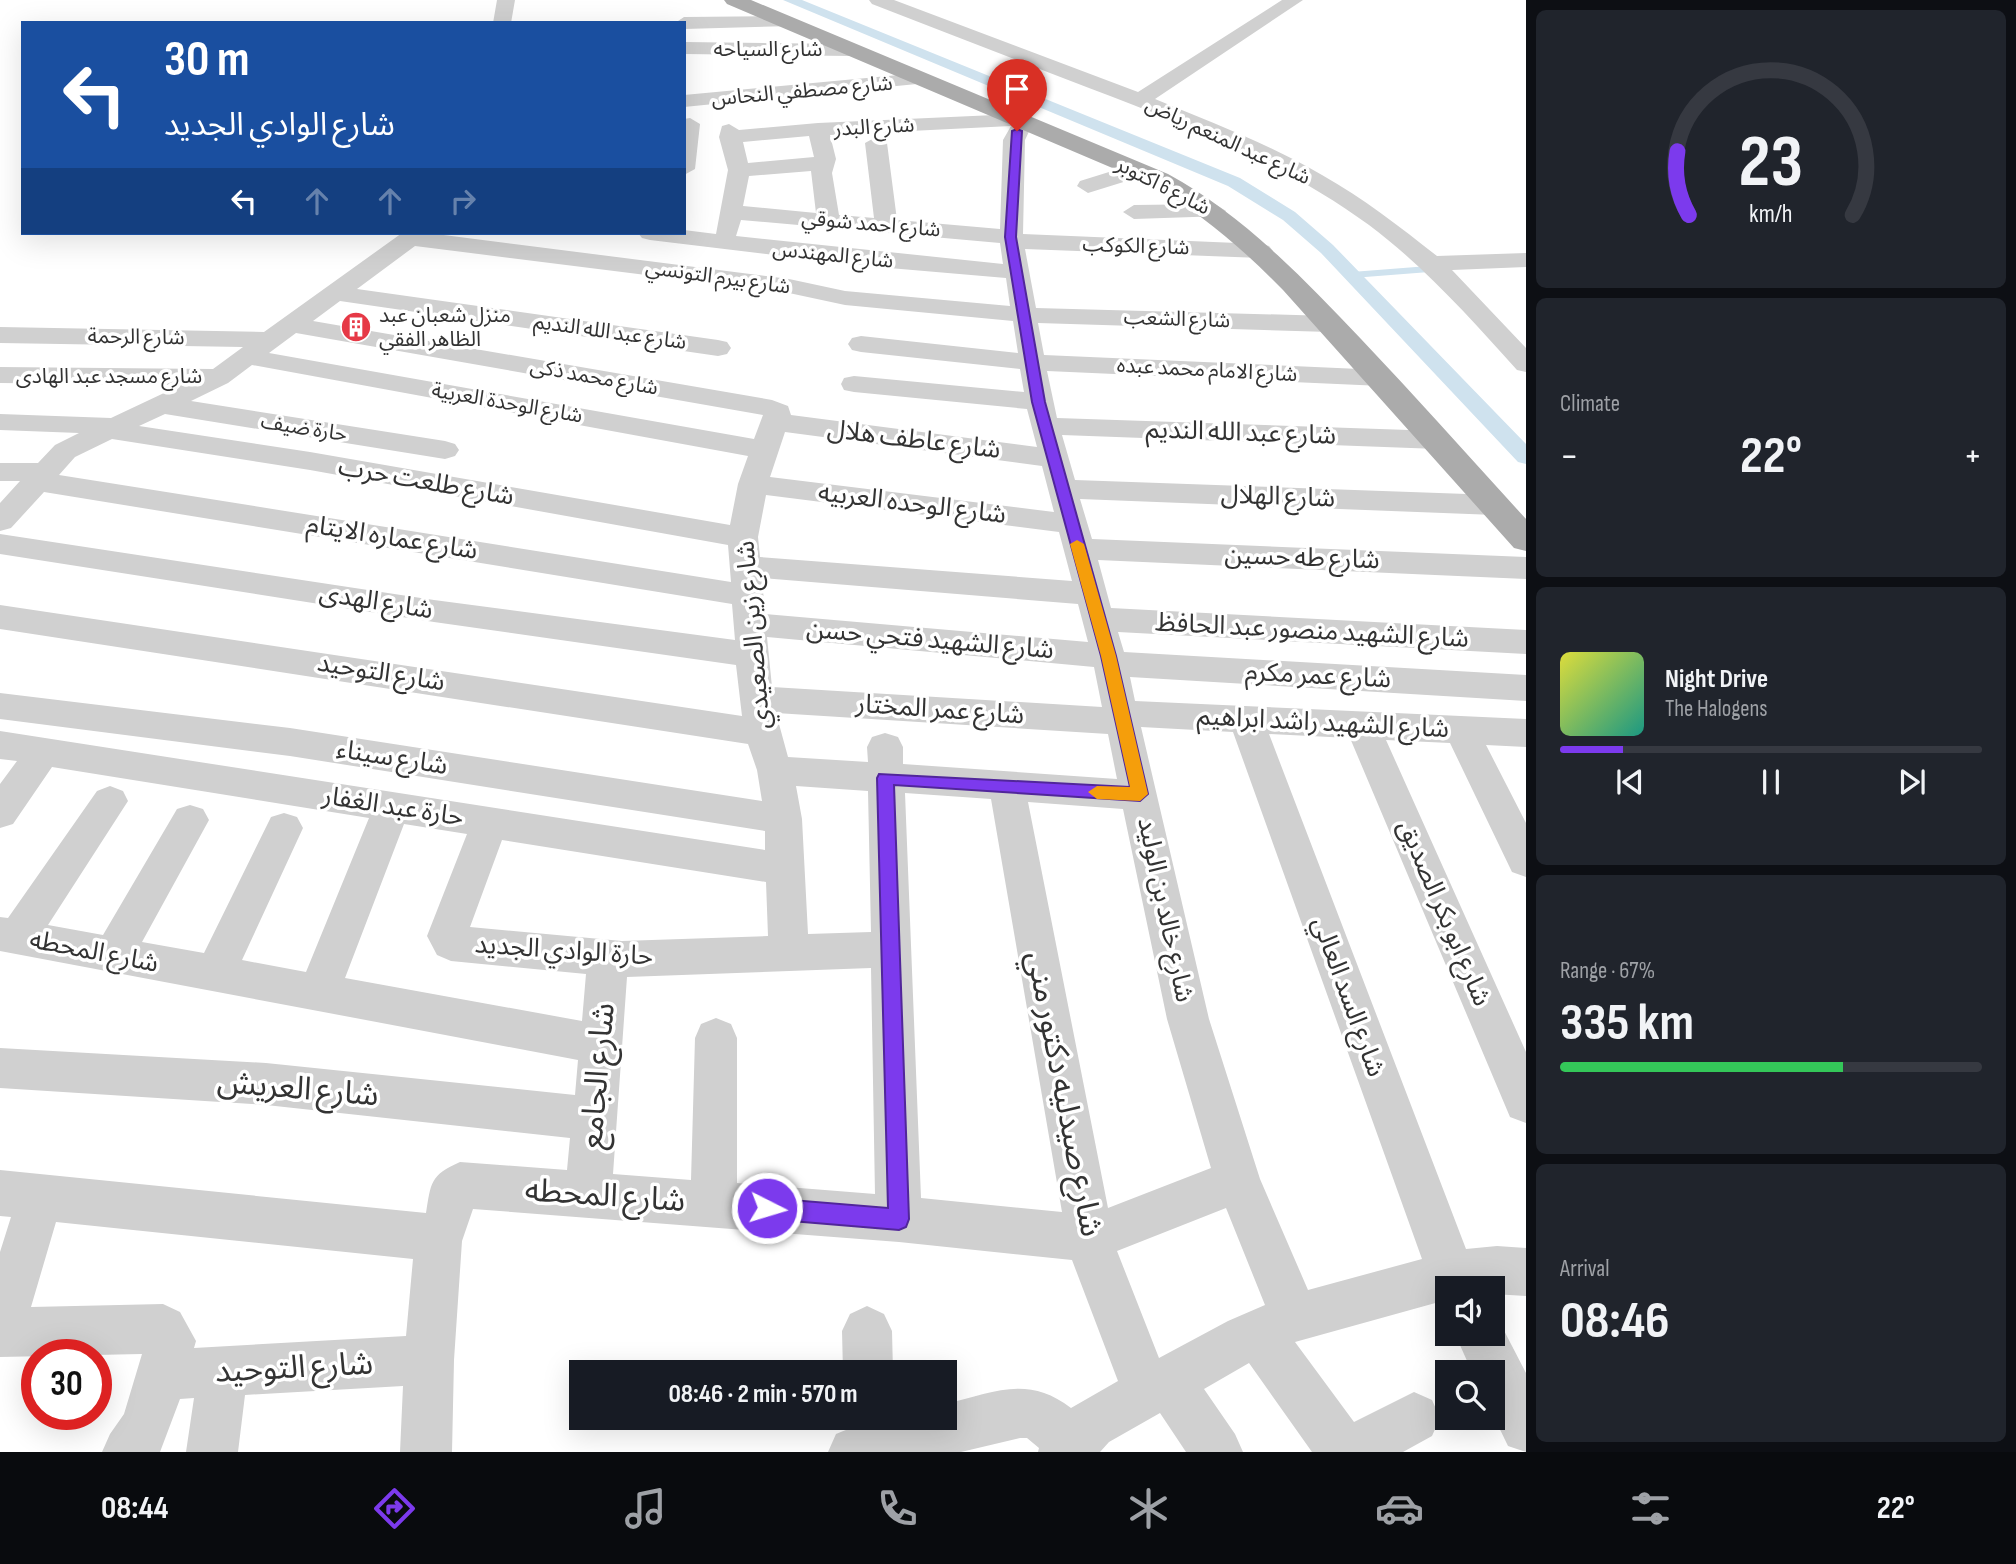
<!DOCTYPE html>
<html lang="en">
<head>
<meta charset="utf-8">
<style>
	body { margin:0; font-family:"Sofia Sans Condensed","Noto Sans Arabic",sans-serif; background:#20242c; color:#f1f3f6; height:100vh; display:flex; flex-direction:column; font-size:26px; white-space:nowrap }
	* { box-sizing:border-box; margin:0 }
	p { font-size:23px; color:#9ea1a6 }
	.icon { flex:none; width:38px; height:38px; fill:none; stroke:currentColor; stroke-width:2; stroke-linecap:round; stroke-linejoin:round }
	.map { position:relative; flex:1; overflow:hidden }
	.drawer { display:flex; flex-direction:column; gap:10px; padding:10px; background:#0d0f14; width:490px }
	.drawer>* { flex:none }
	.hud { position:absolute; left:21px; top:21px; width:665px; height:214px; border-radius:0px; box-shadow:0 7px 28px #0002; background:#1a4fa0; color:#fff; overflow:hidden }
	.buttons { position:absolute; left:1435px; top:1276px; display:grid; gap:14px }
	.buttons a { display:grid; place-items:center; width:70px; height:70px; border-radius:0px; background:#171b24; box-shadow:0 7px 28px #0002; font-size:35px }
	.speed { position:absolute; left:21px; top:1339px; display:flex; gap:14px; font-size:35px; font-weight:700; text-align:center }
	.speed>* { display:grid; place-content:center; width:91px; height:91px; border-radius:50%; background:#171b24; box-shadow:0 7px 28px #0002; line-height:1 }
	.speed .limit { border:10px solid #d22; background:#fff; color:#111 }
	.pin { position:absolute; display:grid; place-items:center; width:60px; height:60px; color:#fff; margin:-72px -30px; border-radius:50% 50% 50% 0; rotate:-45deg; box-shadow:0 0 7px #0007 }
	.pin .icon { rotate:45deg }
	.me { position:absolute; width:77px; margin:-38px; rotate:95deg; stroke-linejoin:round; filter:drop-shadow(0 0 5px #0008) }
	.turn { display:flex; align-items:center; gap:24px; height:147px; padding:0 28px; font-size:32px }
	.turn .icon { width:91px; height:91px; stroke-width:2.5 }
	.turn b { display:block; font-size:49px; line-height:60px }
	.lanes { display:flex; align-items:center; height:66px; padding:0 28px; background:#0003; justify-content:center; gap:35px; direction:ltr }
	.lanes .off { opacity:.35 }
	.big { font-size:52px; font-weight:700; line-height:1.1 }
	.drawer .tile { flex:1; display:flex; flex-direction:column; justify-content:center; gap:10px; min-width:0; padding:0 24px; border-radius:10px; background:#20242c }
	.drawer .dial { align-items:center; gap:0 }
	.dial svg { height:182px; overflow:visible; fill:none; stroke:#363941; stroke-width:7; stroke-linecap:round; text-anchor:middle }
	.dial text { fill:#f1f3f6; stroke:none }
	.song { display:flex; align-items:center; gap:21px }
	.cover { width:84px; height:84px; border-radius:10px; background:linear-gradient(135deg,hsl(60 70% 55%),hsl(170 70% 35%)) }
	.played { height:7px; border-radius:4px; background:linear-gradient(90deg,#7c3aed 15%,#363941 15%) }
	.keys { display:flex; justify-content:space-around; direction:ltr }
	.heat { display:flex; justify-content:space-between; align-items:center; font-size:38px; direction:ltr }
	.charge { height:10px; border-radius:5px; background:linear-gradient(90deg,#34c759 67%,#363941 0) }
	.trip { position:absolute; left:569px; top:1360px; width:388px; height:70px; border-radius:0px; background:#171b24; box-shadow:0 7px 28px #0002; font-weight:700; line-height:70px; text-align:center }
	.dock { display:flex; height:112px; justify-content:space-around; align-items:center; background:#090b0e; color:#9ea1a6 }
	.dock .icon { width:49px; height:49px }
	.dock .active { color:#7c3aed }
	.dock b { font-size:32px; color:#f1f3f6 }
	main { display:flex; flex:1; min-height:0 }
	.map>svg:first-child { display:block }
	.lines { fill:none; stroke-linecap:round; stroke-linejoin:round }
	.stream { stroke:#cfe2ee; stroke-width:6 }
	.canal { fill:#cfe2ee; fill-rule:evenodd }
	.minor { fill:#d0d0d0; fill-rule:evenodd }
	.major { fill:#ababab; fill-rule:evenodd }
	.route { fill:#7c3aed; stroke:#51269a; stroke-width:2 }
	.slow { fill:#f59e0b }
	.labels { text-anchor:middle; dominant-baseline:central; stroke-width:7; stroke-linejoin:round; paint-order:stroke }
	.far-street-label { font-size:21px; fill:#333; stroke:#fff }
	.far-poi-label { font-size:21px; fill:#333; stroke:#fff; text-anchor:start }
	.street-label { font-size:26px; fill:#333; stroke:#fff }
	.near-street-label { font-size:32px; fill:#333; stroke:#fff }
</style>
</head>
<body>
<main>
<div class="map">
<svg width="1526" height="1452" viewBox="0 0 1526 1452">
	<rect width="100%" height="100%" fill="#fff"/>
	<g class="lines">
		<!-- stream -->
		<path class="stream" d="M1352,275L1429,269"/>
		<!-- canal -->
		<path class="canal" d="M783,0H802L1240,178L1295,212L1333,245L1526,444V464L1518,462L1321,253L1283,220L1228,186Z"/>
		<!-- minor -->
		<path class="minor" d="M497,0H515L511,23H493Z
			M869,0H894L1138,92L1282,0H1303L1155,99C1211,122 1269,144 1322,175C1363,198 1400,227 1437,256L1526,253V267L1452,270L1526,348V372L1517,370C1470,318 1425,267 1369,225C1285,163 1186,125 1089,88C1017,60 944,32 872,4Z
			M787,16L793,18L796,22L793,26L684,29V23H675L684,17Z
			M684,42L851,44L861,50L851,56L684,54Z
			M920,73L927,75L930,79L927,83L684,107V95Z
			M1017,114L1033,123L1025,140L1023,234L1261,244L1269,246L1273,251L1269,256L1261,258L1025,249L1036,308L1330,316L1339,319L1343,324L1339,329L1330,332L1038,323L1044,355L1382,370L1391,372L1395,378L1391,384L1382,386L1047,371L1057,418L1438,431L1448,434L1452,440L1448,446L1438,449L1062,435L1075,480L1495,495L1506,498L1510,505L1506,512L1495,515L1080,499L1092,539L1526,557V579L1098,560L1111,608L1526,630V654L1118,632L1124,652L1526,675V701L1130,677L1135,701L1526,719V747L1486,745L1526,823V877L1512,872L1450,743L1386,740L1526,1052V1123L1510,1117L1350,738L1269,734L1466,1249L1497,1246L1526,1248V1296L1493,1294V1288H1447V1308L1439,1302L1295,1342L1354,1422L1414,1392L1432,1400L1440,1418L1432,1436L1403,1452H1312L1249,1363L1204,1389L1235,1434L1243,1452H1186L1160,1413L1109,1442L1100,1452H1038L1039,1448L1027,1438H1020L961,1452H828L836,1434C872,1418 906,1418 945,1418V1404C993,1393 1027,1374 1071,1408L1118,1381L1072,1260L899,1242L473,1209L462,1241L454,1360L452,1452H400L403,1386L245,1395L238,1452H186L194,1398L180,1399L160,1452H102L110,1434L124,1414L142,1354L0,1357V1252L11,1217L0,1216V1170L426,1213C431,1183 430,1175 460,1162L567,1170L570,1138L266,1105L0,1088V1048L266,1063L575,1095L578,1060L0,951V917L8,918L97,791L110,786L123,791L128,801L48,925L103,935L177,809L190,805L203,809L209,820L142,942L204,953L271,817L284,813L297,817L303,828L242,960L306,972L369,818L52,767L13,824L0,828V784L17,761L0,759V731L765,850V831L290,756L0,719V693L290,728L762,801L757,770L748,744L0,629V605L742,716L736,665L434,622L0,554V534L434,600L735,640L732,604L44,492L11,528L0,531V503L20,481H0V463H38L55,445L79,433L0,430V414L111,418L181,385L0,383V367L213,369L243,347L0,343V327L264,332L402,233H428L789,279L845,291L1010,306L1006,278L866,266L650,240L642,238L638,233H684V230L716,234L728,170L719,137L722,126L729,124L739,130L818,123ZM1011,126L1003,140L1000,229L897,220L887,143L876,137L865,143L874,218L839,215L832,173L836,159L830,135ZM809,136L814,157L748,163L743,142ZM811,171L816,213L743,206L749,176ZM741,220L1000,243L1003,264L736,236ZM415,246L789,293L845,305L1013,321L1018,353L861,336L852,338L848,344L852,350L861,352L1020,369L1024,392L854,376L844,378L841,384L844,390L854,392L1027,409L1037,447L791,415L788,406L772,400L313,321L340,301L718,356L727,354L731,348L727,342L718,340L357,289ZM296,333L763,415L754,439L269,353ZM252,365L748,456L738,484L730,525L310,452L139,426L165,414L445,459L455,456L459,450L455,444L445,441L191,401L228,383ZM785,432L1042,466L1054,512L770,477ZM112,439L310,470L728,545L731,582L59,475L75,457ZM766,495L1059,532L1072,581L760,557L758,537ZM762,578L1078,604L1088,642L765,614ZM767,637L1094,667L1102,707L772,687ZM776,713L1108,734L1117,779L903,764V747L898,737L885,733L872,737L867,747L868,762L788,757ZM1141,727L1233,732L1422,1259L1308,1290L1260,1179L1209,1019ZM796,786L868,791L871,932L808,934L802,819ZM905,793L991,799L1062,1212L921,1198ZM1028,802L1123,809L1167,1019L1211,1168L1108,1208ZM404,824L467,834L427,936L437,955L451,961L586,974L582,1021L345,978ZM502,840L766,882L768,936L622,941L470,927ZM871,968L875,1194L737,1183V1038L731,1024L716,1018L701,1024L695,1038L691,1180L613,1174L627,977ZM1226,1208L1265,1305L1228,1321L1159,1358L1117,1251ZM56,1222L413,1259L406,1336L194,1348L196,1341L180,1312L163,1304L31,1307Z
			M690,118L700,124L695,169L684,175V119Z
			M1138,163L1149,170L1146,175L1088,193L1077,186L1080,181Z
			M1215,204L1226,211L1223,216L1134,219L1123,212L1134,205Z
			M867,1306L884,1314L892,1331L893,1372H843L842,1331L850,1314Z
			M1493,1315L1497,1317L1526,1373V1452L1508,1446L1493,1415V1372H1472L1455,1334H1493Z"/>
		<!-- major -->
		<path class="major" d="M724,0H751L1168,174C1243,215 1302,277 1361,339C1417,398 1471,459 1526,519V551L1514,548L1283,290C1243,249 1201,213 1150,184L727,4Z"/>
	</g>
	<!-- route -->
	<path class="route" d="M1017,129L1022,131L1016,237L1045,402L1116,656L1148,794L1140,801L894,785L909,1219L906,1227L899,1230L767,1219L759,1216L756,1208L759,1201L767,1198L888,1208L877,778L879,774L1130,787L1101,656L1032,402L1005,237L1012,131Z"/>
	<!-- slow -->
	<path class="slow" d="M1077,540L1084,544L1116,656L1148,794L1140,801L1097,799L1088,792L1097,786L1130,787L1101,656L1070,544Z"/>
	<!-- icons -->
	<defs>
		<g id="building-disc" transform="scale(1.575)"><circle r="9.5" fill="#e63946" stroke="#fff"/><path d="M-4-6H4V6H1V3H-1V6H-4ZM-2.5-4.3h1.7v1.8h-1.7ZM.8-4.3h1.7v1.8H.8ZM-2.5-1h1.7V.8h-1.7ZM.8-1h1.7V.8H.8Z" fill="#fff"/></g>
	</defs>
	<g fill-rule="evenodd">
		<use href="#building-disc" x="356" y="327"/>
	</g>
	<g class="labels">
		<!-- far-street labels -->
		<g class="far-street-label">
			<text x="768" y="49">شارع السياحه</text>
			<text transform="translate(802 91) rotate(-5)">شارع مصطفي النحاس</text>
			<text transform="translate(874 127) rotate(-3)">شارع البدر</text>
			<text transform="translate(1228 141) rotate(25)">شارع عبد المنعم رياض</text>
			<text transform="translate(1163 186) rotate(27)">شارع 6 اكتوبر</text>
			<text transform="translate(871 224) rotate(5)">شارع احمد شوقي</text>
			<text transform="translate(1136 246) rotate(2)">شارع الكوكب</text>
			<text transform="translate(833 255) rotate(6)">شارع المهندس</text>
			<text transform="translate(718 277) rotate(8)">شارع بيرم التونسي</text>
			<text transform="translate(1177 319) rotate(2)">شارع الشعب</text>
			<text transform="translate(610 332) rotate(8)">شارع عبد الله النديم</text>
			<text transform="translate(136 337) rotate(1)">شارع الرحمة</text>
			<text transform="translate(1207 370) rotate(3)">شارع الامام محمد عبده</text>
			<text x="109" y="376">شارع مسجد عبد الهادى</text>
			<text transform="translate(594 377) rotate(10)">شارع محمد ذكى</text>
			<text transform="translate(507 403) rotate(10)">شارع الوحدة العربية</text>
			<text transform="translate(304 428) rotate(9)">حارة ضيف</text>
		</g>
		<!-- far-poi labels -->
		<g class="far-poi-label">
			<text x="379" y="315">منزل شعبان عبد<tspan x="379" dy="24">الظاهر الفقي</tspan></text>
		</g>
		<!-- street labels -->
		<g class="street-label">
			<text transform="translate(1241 433) rotate(2)">شارع عبد الله النديم</text>
			<text transform="translate(914 440) rotate(7)">شارع عاطف هلال</text>
			<text transform="translate(426 482) rotate(10)">شارع طلعت حرب</text>
			<text transform="translate(1278 497) rotate(2)">شارع الهلال</text>
			<text transform="translate(912 504) rotate(7)">شارع الوحده العربيه</text>
			<text transform="translate(392 538) rotate(9)">شارع عماره الايتام</text>
			<text transform="translate(1302 558) rotate(2)">شارع طه حسين</text>
			<text transform="translate(376 602) rotate(9)">شارع الهدى</text>
			<text transform="translate(1312 631) rotate(3)">شارع الشهيد منصور عبد الحافظ</text>
			<text transform="translate(754 635) rotate(-95)">شارع زين الصعيدي</text>
			<text transform="translate(930 640) rotate(5)">شارع الشهيد فتحي حسن</text>
			<text transform="translate(381 673) rotate(9)">شارع التوحيد</text>
			<text transform="translate(1318 676) rotate(3)">شارع عمر مكرم</text>
			<text transform="translate(940 710) rotate(4)">شارع عمر المختار</text>
			<text transform="translate(1323 723) rotate(3)">شارع الشهيد راشد ابراهيم</text>
			<text transform="translate(392 758) rotate(9)">شارع سيناء</text>
			<text transform="translate(393 807) rotate(9)">حارة عبد الغفار</text>
			<text transform="translate(1165 910) rotate(78)">شارع خالد بن الوليد</text>
			<text transform="translate(1444 913) rotate(67)">شارع ابو بكر الصديق</text>
			<text transform="translate(564 951) rotate(4)">حارة الوادي الجديد</text>
			<text transform="translate(94 952) rotate(11)">شارع المحطه</text>
			<text transform="translate(1348 997) rotate(70)">شارع السد العالي</text>
		</g>
		<!-- near-street labels -->
		<g class="near-street-label">
			<text transform="translate(598 1076) rotate(-85)">شارع الجامع</text>
			<text transform="translate(298 1089) rotate(5)">شارع العريش</text>
			<text transform="translate(1064 1094) rotate(79)">شارع صيدليه دكتور مني</text>
			<text transform="translate(605 1196) rotate(4)">شارع المحطه</text>
			<text transform="translate(294 1368) rotate(-3)">شارع التوحيد</text>
		</g>
	</g>
</svg>
<div class="buttons">
<a><svg class="icon" aria-label="sound" viewBox="0 0 24 24"><path d="M4 9h4l5-4v14l-5-4H4zM17 9q2 3 0 6"/></svg></a>
<a><svg class="icon" aria-label="search" viewBox="0 0 24 24"><circle cx="10" cy="10" r="6"/><path d="M15 15l6 6"/></svg></a>
</div>
<div class="speed"><div class="limit">30</div></div>
<div class="pin" style="left:1017px;top:131px;background:#d93025"><svg class="icon" aria-label="arrive" viewBox="0 0 24 24"><path d="M6 21V4h12l-3 4 3 4H6"/></svg></div>
<svg class="me" style="left:767px;top:1208px" viewBox="-20 -20 40 40"><circle r="17" fill="#7c3aed" stroke="#fff" stroke-width="3"/><path d="M0-11L8 9 0 5-8 9z" fill="#fff"/></svg>
<div class="trip">08:46 · 2 min · 570 m</div>
<div class="hud">
<div class="turn"><svg class="icon" aria-label="left" viewBox="0 0 24 24"><path d="M17 20v-9H6M10 6l-5 5 5 5"/></svg><div><b>30 m</b>شارع الوادي الجديد</div></div>
<div class="lanes"><svg class="icon" aria-label="left" viewBox="0 0 24 24"><path d="M17 20v-9H6M10 6l-5 5 5 5"/></svg><svg class="icon off" aria-label="ahead" viewBox="0 0 24 24"><path d="M12 20V5M6 11l6-6 6 6"/></svg><svg class="icon off" aria-label="ahead" viewBox="0 0 24 24"><path d="M12 20V5M6 11l6-6 6 6"/></svg><svg class="icon off" aria-label="right" viewBox="0 0 24 24"><path d="M7 20v-9h11M14 6l5 5-5 5"/></svg></div>
</div>
</div>
<section class="drawer">
<div class="tile dial"><svg viewBox="0 0 100 80">
<path d="M14 69A42 42 0 1 1 86 69"/>
<path d="M14 69A42 42 0 0 1 9 41" stroke="#7c3aed"/>
<text x="50" y="56" font-size="32" font-weight="700">23</text>
<text x="50" y="72" font-size="11">km/h</text>
</svg></div>
<div class="tile"><p>Climate</p>
<div class="heat"><a>−</a><b class="big">22°</b><a>+</a></div>
</div>
<div class="tile">
<div class="song"><i class="cover"></i><div><b>Night Drive</b><p>The Halogens</p></div></div>
<div class="played"></div>
<div class="keys"><svg class="icon" aria-label="previous" viewBox="0 0 24 24"><path d="M18 5L8 12l10 7zM5 5v14"/></svg><svg class="icon" aria-label="pause" viewBox="0 0 24 24"><path d="M8 5v14M16 5v14"/></svg><svg class="icon" aria-label="next" viewBox="0 0 24 24"><path d="M6 5l10 7-10 7zM19 5v14"/></svg></div>
</div>
<div class="tile"><p>Range · 67%</p><b class="big">335 km</b><div class="charge"></div></div>
<div class="tile"><p>Arrival</p><b class="big">08:46</b></div>
</section>
</main>
<nav class="dock">
<b>08:44</b>
<svg class="icon active" aria-label="directions" viewBox="0 0 24 24"><path d="M12 3l9 9-9 9-9-9zM9 14v-3h6M13 9l2 2-2 2"/></svg>
<svg class="icon" aria-label="music" viewBox="0 0 24 24"><path d="M9 18V5l10-2v13"/><circle cx="6" cy="18" r="3"/><circle cx="16" cy="16" r="3"/></svg>
<svg class="icon" aria-label="phone" viewBox="0 0 24 24"><path d="M5 4h4l2 5-3 2q2 4 5 5l2-3 5 2v4C11 20 4 13 5 4z"/></svg>
<svg class="icon" aria-label="climate" viewBox="0 0 24 24"><path d="M12 3v18M4 7l16 10M4 17L20 7"/></svg>
<svg class="icon" aria-label="car" viewBox="0 0 24 24"><path d="M5 17H2v-5l4-1 3-4h7l3 4 3 1v5h-3M9 17h6M6 11h13"/><circle cx="7" cy="17" r="2"/><circle cx="17" cy="17" r="2"/></svg>
<svg class="icon" aria-label="filters" viewBox="0 0 24 24"><path d="M4 7h16M4 17h16"/><circle cx="9" cy="7" r="2"/><circle cx="15" cy="17" r="2"/></svg>
<b>22°</b>
</nav>
</body>
</html>
